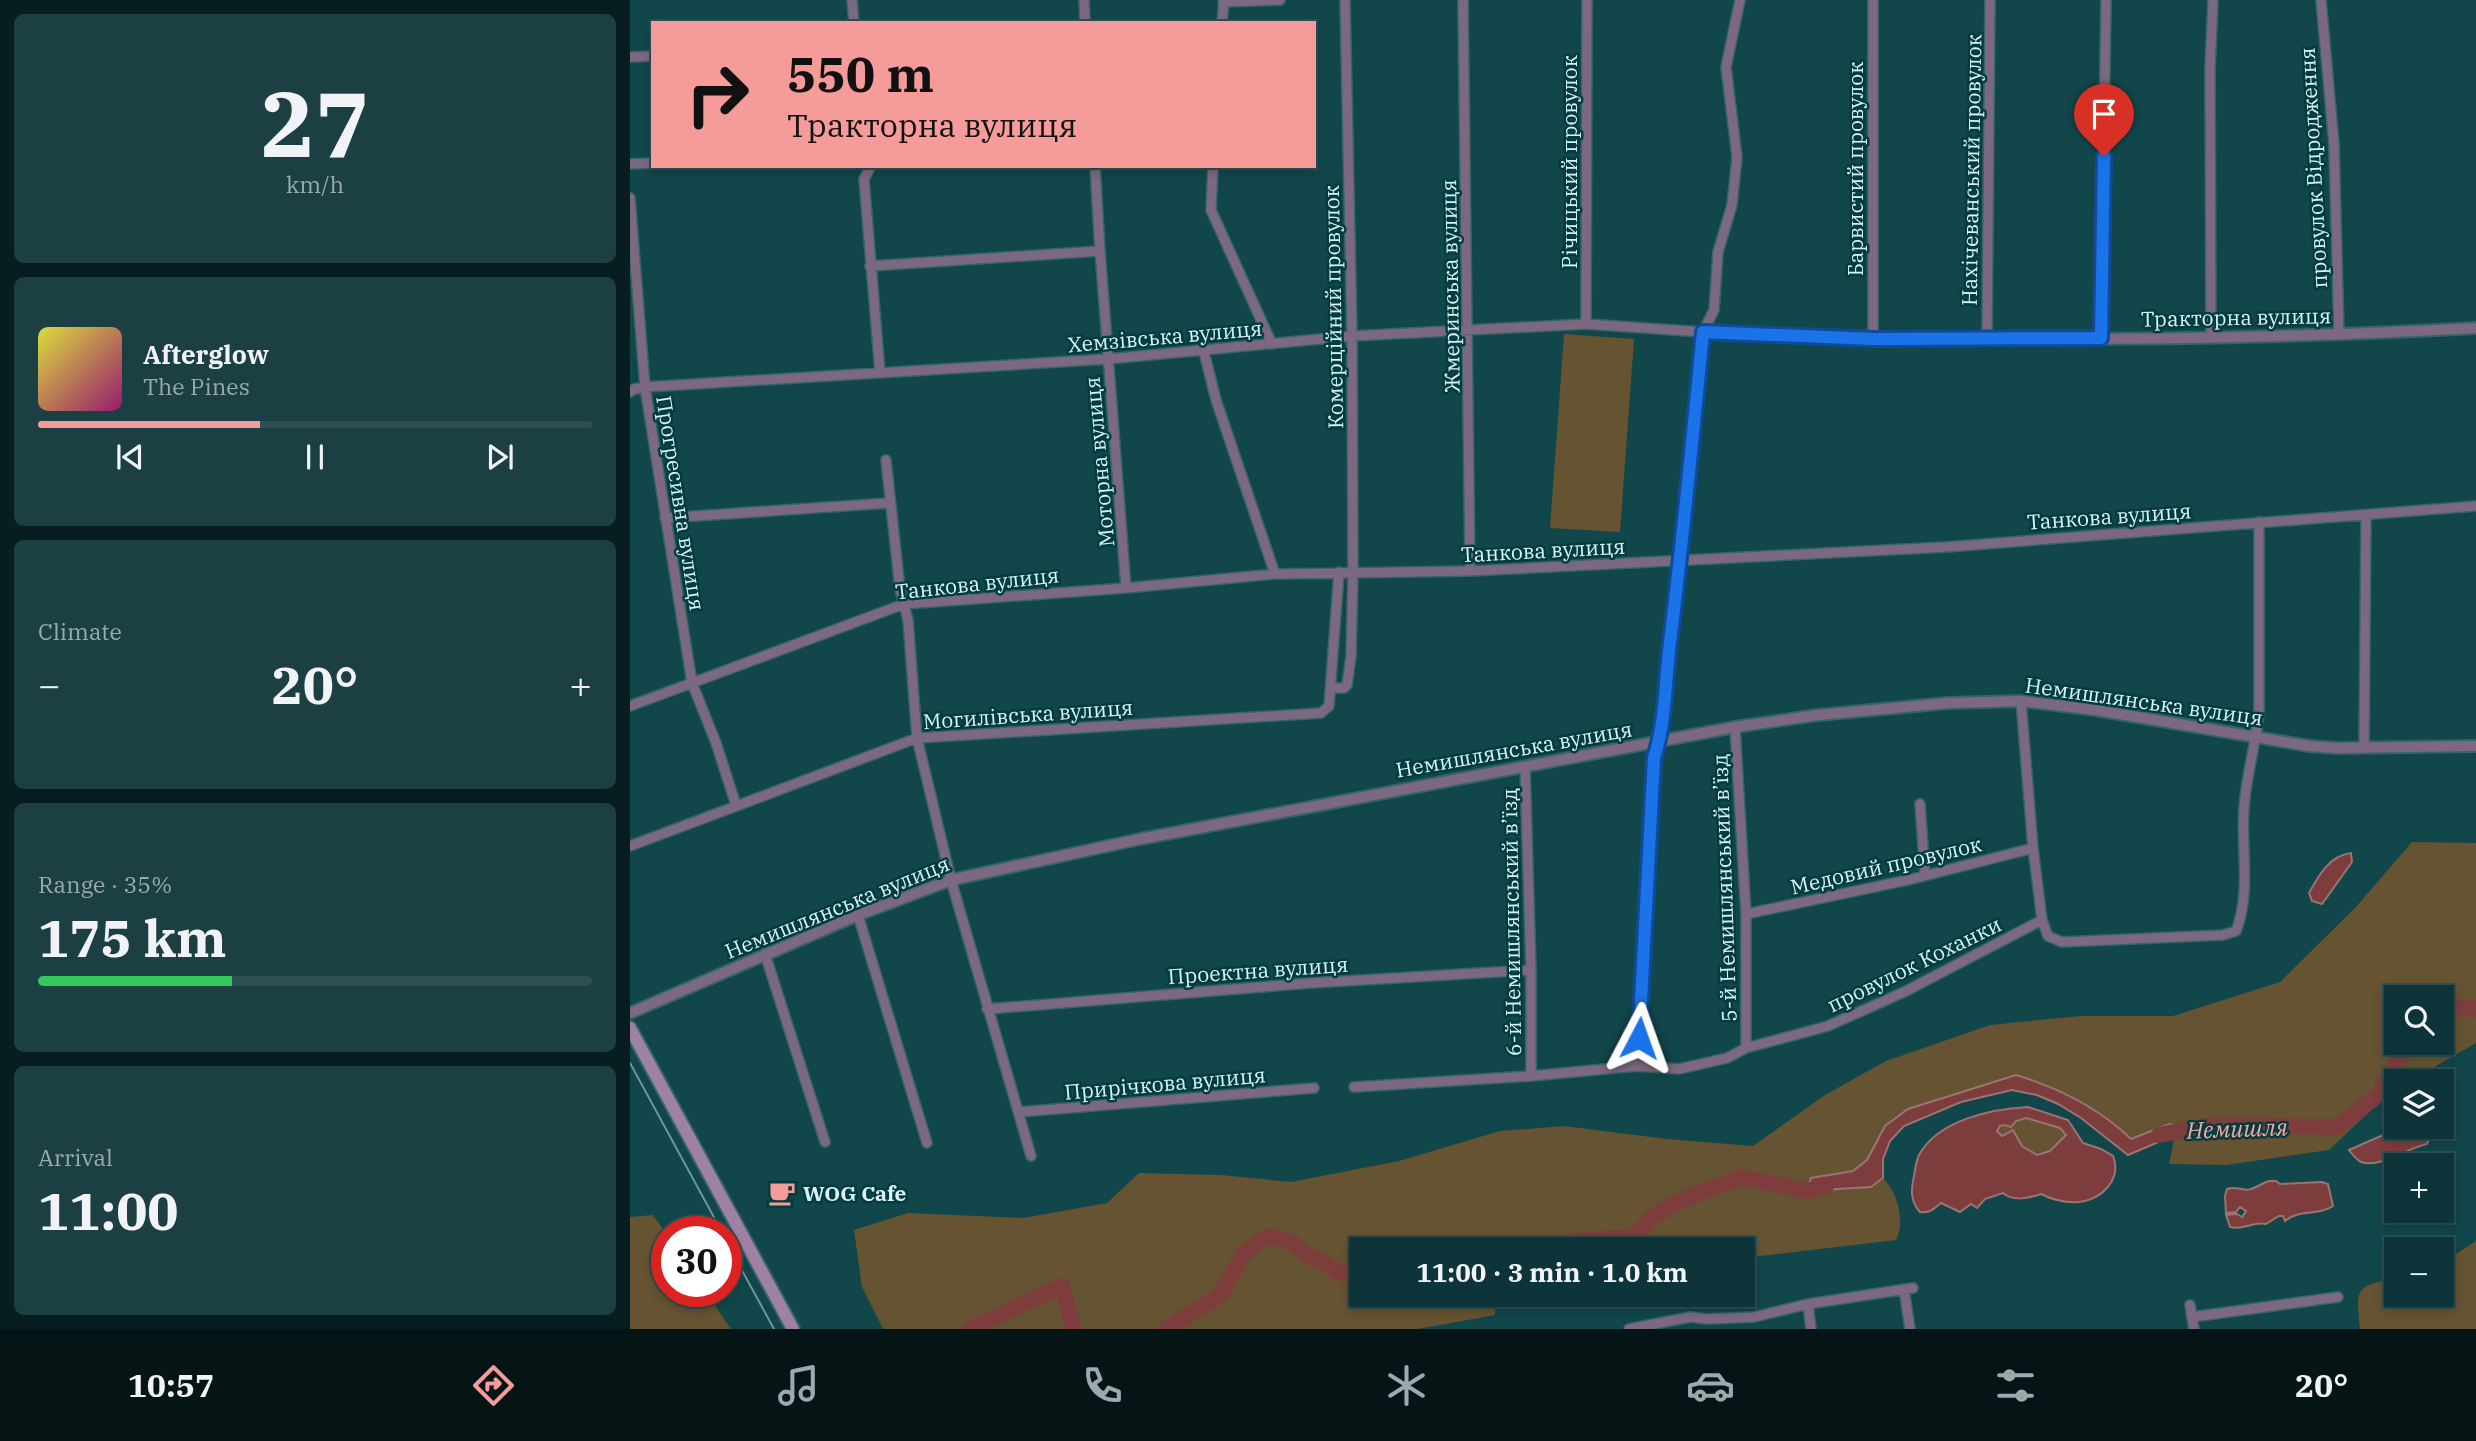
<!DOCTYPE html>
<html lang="en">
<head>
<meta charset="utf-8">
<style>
	body { margin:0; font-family:"IBM Plex Serif",serif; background:#1b3f43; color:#f1f3f6; height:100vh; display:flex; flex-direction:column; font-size:26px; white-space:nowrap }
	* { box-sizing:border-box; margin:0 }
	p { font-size:23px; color:#9aaaae }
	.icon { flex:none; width:38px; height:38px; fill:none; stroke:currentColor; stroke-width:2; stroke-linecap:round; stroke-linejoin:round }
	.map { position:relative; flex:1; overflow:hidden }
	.sheet { display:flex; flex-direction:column; gap:14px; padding:14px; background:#071d1f; width:630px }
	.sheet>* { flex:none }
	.hud { position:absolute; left:21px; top:21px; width:665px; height:147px; border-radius:0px; box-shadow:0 4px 10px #0003,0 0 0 2px #2d4f53; background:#f59b99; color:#111; overflow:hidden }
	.controls { position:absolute; left:1754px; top:985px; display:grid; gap:14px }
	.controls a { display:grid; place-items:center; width:70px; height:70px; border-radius:0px; background:#0d3438; box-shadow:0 4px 10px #0003,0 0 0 2px #2d4f53; font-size:35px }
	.speed { position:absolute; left:21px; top:1216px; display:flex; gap:14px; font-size:35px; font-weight:700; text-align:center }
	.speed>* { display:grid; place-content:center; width:91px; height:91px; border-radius:50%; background:#0d3438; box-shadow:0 4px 10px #0003,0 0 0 2px #2d4f53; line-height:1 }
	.speed .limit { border:10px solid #d22; background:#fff; color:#111 }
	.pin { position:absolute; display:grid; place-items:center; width:60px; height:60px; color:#fff; margin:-72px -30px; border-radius:50% 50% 50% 0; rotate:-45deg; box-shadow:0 0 7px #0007 }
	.pin .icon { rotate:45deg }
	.me { position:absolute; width:77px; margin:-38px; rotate:4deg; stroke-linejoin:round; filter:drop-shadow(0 0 5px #0008) }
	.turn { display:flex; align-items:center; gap:24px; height:147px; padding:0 21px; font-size:32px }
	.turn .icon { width:91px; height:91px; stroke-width:2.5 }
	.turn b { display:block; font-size:49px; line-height:60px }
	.big { font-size:52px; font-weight:800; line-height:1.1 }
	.sheet .tile { flex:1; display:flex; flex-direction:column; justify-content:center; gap:10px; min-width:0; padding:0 24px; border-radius:10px; background:#1b3f43 }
	.sheet .dial { align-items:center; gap:0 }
	.dial b { font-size:91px; line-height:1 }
	.song { display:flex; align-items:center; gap:21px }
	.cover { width:84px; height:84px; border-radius:10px; background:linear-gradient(135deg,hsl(60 70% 55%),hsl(320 70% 35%)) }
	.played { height:7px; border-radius:4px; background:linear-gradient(90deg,#f59b99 40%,#2d4f53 40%) }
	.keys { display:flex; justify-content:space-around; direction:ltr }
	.heat { display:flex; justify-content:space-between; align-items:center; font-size:38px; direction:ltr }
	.charge { height:10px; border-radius:5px; background:linear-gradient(90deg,#34c759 35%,#2d4f53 0) }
	.trip { position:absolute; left:719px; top:1237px; width:406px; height:70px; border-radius:0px; background:#0d3438; box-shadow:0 4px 10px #0003,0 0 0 2px #2d4f53; font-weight:800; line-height:70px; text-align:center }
	.menu { display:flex; height:112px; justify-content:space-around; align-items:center; background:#051516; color:#9aaaae }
	.menu .icon { width:49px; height:49px }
	.menu .on { color:#f59b99 }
	.menu b { font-size:32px; color:#f1f3f6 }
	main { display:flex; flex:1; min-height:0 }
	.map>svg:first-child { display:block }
	.green { fill:#655332; fill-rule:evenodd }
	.water { fill:#7e3d3d; stroke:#9a7474; stroke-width:2; fill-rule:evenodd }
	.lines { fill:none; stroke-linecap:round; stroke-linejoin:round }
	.river { stroke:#7e3d3d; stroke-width:16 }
	.minor-casing { stroke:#356569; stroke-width:12 }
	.tertiary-casing { stroke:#356569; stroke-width:14 }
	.secondary-casing { stroke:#356569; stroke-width:16 }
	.minor { stroke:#7c6980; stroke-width:9 }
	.tertiary { stroke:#7c6980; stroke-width:10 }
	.secondary { stroke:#9f81a4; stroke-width:12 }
	.tram { stroke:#6d9699; stroke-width:2 }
	.route-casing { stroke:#114b97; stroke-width:18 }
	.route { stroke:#1a73e8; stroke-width:12 }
	.labels { text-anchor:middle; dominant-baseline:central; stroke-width:5; stroke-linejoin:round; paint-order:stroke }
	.street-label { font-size:21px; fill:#daf3f5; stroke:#023c3f }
	.poi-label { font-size:21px; font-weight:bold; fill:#daf3f5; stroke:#023c3f; text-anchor:start }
	.water-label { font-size:23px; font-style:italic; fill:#f9a7a5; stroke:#023c3f }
</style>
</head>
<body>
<main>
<section class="sheet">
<div class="tile dial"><b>27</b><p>km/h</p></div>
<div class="tile">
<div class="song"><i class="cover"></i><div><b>Afterglow</b><p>The Pines</p></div></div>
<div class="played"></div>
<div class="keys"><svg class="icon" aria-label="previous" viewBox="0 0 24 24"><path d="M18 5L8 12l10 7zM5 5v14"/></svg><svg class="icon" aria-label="pause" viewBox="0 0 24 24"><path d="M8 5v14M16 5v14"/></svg><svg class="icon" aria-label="next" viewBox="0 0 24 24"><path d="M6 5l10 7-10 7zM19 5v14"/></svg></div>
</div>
<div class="tile"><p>Climate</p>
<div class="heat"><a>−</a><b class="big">20°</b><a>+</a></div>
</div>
<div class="tile"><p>Range · 35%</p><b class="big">175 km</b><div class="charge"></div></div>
<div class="tile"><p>Arrival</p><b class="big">11:00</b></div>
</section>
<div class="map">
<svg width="1846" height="1329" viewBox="0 0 1846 1329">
	<rect width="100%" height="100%" fill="#11464a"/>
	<!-- green -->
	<path class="green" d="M934,334L1004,339L990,532L920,528Z
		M1782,842L1846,843V1043L1780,1081L1766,1082V1090L1755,1097L1699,1150L1596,1165L1539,1164L1545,1135L1551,1127L1539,1124L1501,1140L1469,1112L1386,1075L1255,1126L1237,1160L1223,1171L1181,1178L1241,1187L1253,1178C1267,1192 1276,1221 1266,1240L1113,1258V1250H732V1295H890L866,1301L865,1315L788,1329H253L232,1287L224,1230L278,1213L393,1218L477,1203L509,1173L591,1175L661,1182L769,1161L870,1131L934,1126L1037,1139L1123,1146L1195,1095L1256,1061L1360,1025L1450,1016H1543L1650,982L1725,908ZM1766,998H1811V1043H1766Z
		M1396,1118L1430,1128L1436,1135L1420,1151L1406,1155L1377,1134L1370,1135L1367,1131L1370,1126Z
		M23,1215L37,1235V1292H76L101,1329H0V1217Z
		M1846,1241V1329H1730C1726,1289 1724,1286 1766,1278V1295H1811V1261L1826,1254Z"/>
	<!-- water -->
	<path class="water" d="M1721,853L1722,862L1692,904L1682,901L1679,893C1689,875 1699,856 1721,853Z
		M1386,1075C1429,1088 1469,1108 1501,1139L1539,1124L1552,1126L1545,1135L1498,1155L1451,1118L1428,1104L1407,1095L1382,1090L1331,1102L1274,1126L1260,1141L1253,1159V1178L1241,1187L1177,1191L1181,1178L1223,1171L1237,1160L1255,1126L1278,1109Z
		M1398,1107L1438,1120L1453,1143L1471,1149L1483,1156C1492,1179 1472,1200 1448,1202C1435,1203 1423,1200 1411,1194C1399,1198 1384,1202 1373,1193L1355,1199L1347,1208L1341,1204L1330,1212L1311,1203C1303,1209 1301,1213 1290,1212C1280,1201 1281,1190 1284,1176C1285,1170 1286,1161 1289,1155C1308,1120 1361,1109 1398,1107ZM1396,1118L1430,1128L1436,1135L1420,1151L1407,1155L1392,1146L1383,1130L1372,1136L1367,1131L1370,1126L1375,1125L1381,1127L1386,1121Z
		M1766,1120V1127L1798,1128L1801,1135L1797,1144C1779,1147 1749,1169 1731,1162C1727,1160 1722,1154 1719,1150L1760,1132Z
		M1639,1181H1646L1650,1184L1692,1182L1698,1184L1703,1206C1689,1216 1669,1209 1655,1221L1653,1216H1649L1636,1224C1622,1221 1614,1231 1600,1227L1596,1215L1607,1214L1612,1217L1616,1211L1610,1207L1606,1212L1596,1213L1595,1196L1597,1189C1608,1185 1612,1192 1621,1189C1628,1187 1632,1183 1639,1181Z"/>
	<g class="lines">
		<!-- river -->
		<path class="river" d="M1811,1006L1846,1009
			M1529,1135L1579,1125L1708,1127L1749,1094L1778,1043
			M925,1250L944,1241L999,1237L1015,1226L1021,1218L1049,1201L1111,1177L1177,1191L1196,1186
			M340,1329L432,1286L444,1329
			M536,1329L590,1295L614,1253L639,1236L663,1243L677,1255L695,1263L709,1273L732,1272"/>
		<!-- minor casing -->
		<g class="minor-casing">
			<path id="minor" d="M222,0L224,23
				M454,0L455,23
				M833,0L840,571
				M1691,0L1704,144L1709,335
				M593,2L650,0
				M592,23L594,0
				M0,57L23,56
				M0,164L23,163
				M241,166L234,179L250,373
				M465,166L470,251L496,588
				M583,166L581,210L642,344
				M0,198L15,387L62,683L86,743L106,805
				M240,266L470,251
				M956,324L957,0
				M1581,337L1580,69L1583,0
				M1471,338L1476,0
				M1243,339V0
				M1357,340L1360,0
				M574,352L586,400L645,574
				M0,392L4,389L15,387L478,359L722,336L956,324L1073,332L1084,310L1088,252L1102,205L1107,157L1096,67L1110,0
				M256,460L270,589L278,620L287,738L321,880L401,1156
				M35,518L259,503
				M701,688H714L717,685L721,656L723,573L722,336L715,0
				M1391,701L1403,848L1412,920L1418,936L1432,942L1593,935L1606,931C1621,893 1611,848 1614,808C1616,776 1626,744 1629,712V522
				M0,706L274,604L496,588L645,574L840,571L1316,547L1846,506
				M1105,727L1116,914V1048
				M1734,748L1736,515
				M895,767L901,970V1076
				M1290,804L1295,875
				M0,846L287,738L691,713L699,706L709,572
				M1116,914L1278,880L1403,848
				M228,915L297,1143
				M135,954L195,1142
				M357,1009L681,983L901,970
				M1007,1066L1024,758L1029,742
				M724,1087L901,1076L1007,1066L1049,1069L1097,1058L1116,1048L1198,1026L1274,992L1412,920
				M389,1112L684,1088
				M1274,1289L1280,1329
				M1178,1304L1181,1329
				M1560,1305L1564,1329
				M1562,1317L1708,1297
				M999,1329L1060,1317L1077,1319L1124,1317L1178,1304L1283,1288"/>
		</g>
		<!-- tertiary casing -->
		<g class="tertiary-casing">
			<path id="tertiary" d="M1029,742L1032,731L1034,688L1050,561L1073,332C1331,342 1589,342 1846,328
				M0,1013L228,915L321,880L510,839L1105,727L1188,715L1318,703L1391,701L1466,710L1679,746L1707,748L1846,746"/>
		</g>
		<!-- secondary casing -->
		<g class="secondary-casing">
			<path id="secondary" d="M0,1028L163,1329"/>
		</g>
		<!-- minor -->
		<use href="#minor" class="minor"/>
		<!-- tertiary -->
		<use href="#tertiary" class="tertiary"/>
		<!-- secondary -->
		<use href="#secondary" class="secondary"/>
		<!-- tram -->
		<path class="tram" d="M0,1063L92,1232
			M96,1241L144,1329"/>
	</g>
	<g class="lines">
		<!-- route casing -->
		<g class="route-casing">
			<path id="route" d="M1009,1038L1024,758C1036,721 1035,681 1040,642C1053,539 1063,435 1073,332L1243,339L1471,338L1474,156"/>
		</g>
		<!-- route -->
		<use href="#route" class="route"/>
	</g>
	<!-- icons -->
	<defs>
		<g id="cafe-bare" transform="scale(2.1)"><path d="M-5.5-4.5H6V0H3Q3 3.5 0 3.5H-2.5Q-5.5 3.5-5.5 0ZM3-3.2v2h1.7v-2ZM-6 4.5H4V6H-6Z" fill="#f59b99" stroke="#023c3f" stroke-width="2.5" paint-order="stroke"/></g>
	</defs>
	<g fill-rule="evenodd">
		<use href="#cafe-bare" x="152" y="1193"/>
	</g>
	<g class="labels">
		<!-- street labels -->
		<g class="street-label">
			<text transform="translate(939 162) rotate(-90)">Річицький провулок</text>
			<text transform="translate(1683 168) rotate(-93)">провулок Відродження</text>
			<text transform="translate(1225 169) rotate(-90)">Барвистий провулок</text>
			<text transform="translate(1341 170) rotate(-89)">Нахічеванський провулок</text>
			<text transform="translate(820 286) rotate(-91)">Жмеринська вулиця</text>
			<text transform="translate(703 307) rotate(-91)">Комерційний провулок</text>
			<text transform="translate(1606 317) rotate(-1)">Тракторна вулиця</text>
			<text transform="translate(535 336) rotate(-5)">Хемзівська вулиця</text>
			<text transform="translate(469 462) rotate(-95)">Моторна вулиця</text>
			<text transform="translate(51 503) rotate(81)">Прогресивна вулиця</text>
			<text transform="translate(1479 516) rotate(-4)">Танкова вулиця</text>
			<text transform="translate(913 550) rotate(-3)">Танкова вулиця</text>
			<text transform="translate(347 583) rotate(-6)">Танкова вулиця</text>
			<text transform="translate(1514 701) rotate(8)">Немишлянська вулиця</text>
			<text transform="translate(398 714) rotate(-4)">Могилівська вулиця</text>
			<text transform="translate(884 749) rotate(-10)">Немишлянська вулиця</text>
			<text transform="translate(1256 865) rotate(-13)">Медовий провулок</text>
			<text transform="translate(1094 888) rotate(-92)">5-й Немишлянський в’їзд</text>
			<text transform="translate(207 907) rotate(-22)">Немишлянська вулиця</text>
			<text transform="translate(881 922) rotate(-91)">6-й Немишлянський в’їзд</text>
			<text transform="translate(1284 964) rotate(-26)">провулок Коханки</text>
			<text transform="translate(628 970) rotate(-4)">Проектна вулиця</text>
			<text transform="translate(535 1083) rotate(-5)">Прирічкова вулиця</text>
		</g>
		<!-- poi labels -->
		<g class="poi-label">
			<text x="173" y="1193">WOG Cafe</text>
		</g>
		<!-- water labels -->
		<g class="water-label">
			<text transform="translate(1607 1128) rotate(-2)">Немишля</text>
		</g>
	</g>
</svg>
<div class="controls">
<a><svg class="icon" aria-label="search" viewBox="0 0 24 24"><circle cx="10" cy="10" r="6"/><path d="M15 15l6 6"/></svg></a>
<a><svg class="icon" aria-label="layers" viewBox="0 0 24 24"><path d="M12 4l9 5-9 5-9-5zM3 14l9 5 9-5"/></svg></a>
<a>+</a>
<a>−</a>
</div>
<div class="speed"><div class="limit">30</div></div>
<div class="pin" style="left:1474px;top:156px;background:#d93025"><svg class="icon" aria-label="arrive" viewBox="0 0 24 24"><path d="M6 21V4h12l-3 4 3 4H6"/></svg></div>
<svg class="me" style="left:1009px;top:1038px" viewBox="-20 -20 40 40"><path d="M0-17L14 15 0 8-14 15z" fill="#1a73e8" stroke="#fff" stroke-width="4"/></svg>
<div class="trip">11:00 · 3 min · 1.0 km</div>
<div class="hud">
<div class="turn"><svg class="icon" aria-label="right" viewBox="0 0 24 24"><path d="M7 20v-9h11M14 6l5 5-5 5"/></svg><div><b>550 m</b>Тракторна вулиця</div></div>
</div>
</div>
</main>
<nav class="menu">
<b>10:57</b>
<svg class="icon on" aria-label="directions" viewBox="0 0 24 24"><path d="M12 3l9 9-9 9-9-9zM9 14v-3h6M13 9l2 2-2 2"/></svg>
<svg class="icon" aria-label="music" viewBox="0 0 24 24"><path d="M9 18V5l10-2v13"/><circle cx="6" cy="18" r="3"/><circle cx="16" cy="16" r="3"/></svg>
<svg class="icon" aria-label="phone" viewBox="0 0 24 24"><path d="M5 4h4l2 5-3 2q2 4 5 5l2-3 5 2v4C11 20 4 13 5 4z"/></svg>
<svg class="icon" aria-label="climate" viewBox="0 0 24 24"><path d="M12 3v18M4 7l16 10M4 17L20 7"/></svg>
<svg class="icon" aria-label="car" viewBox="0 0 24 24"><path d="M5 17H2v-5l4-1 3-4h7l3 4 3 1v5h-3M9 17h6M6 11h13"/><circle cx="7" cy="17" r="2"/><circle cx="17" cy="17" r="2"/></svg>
<svg class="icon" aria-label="filters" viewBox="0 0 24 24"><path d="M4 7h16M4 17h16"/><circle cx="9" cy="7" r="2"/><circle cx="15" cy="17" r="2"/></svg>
<b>20°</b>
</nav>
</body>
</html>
